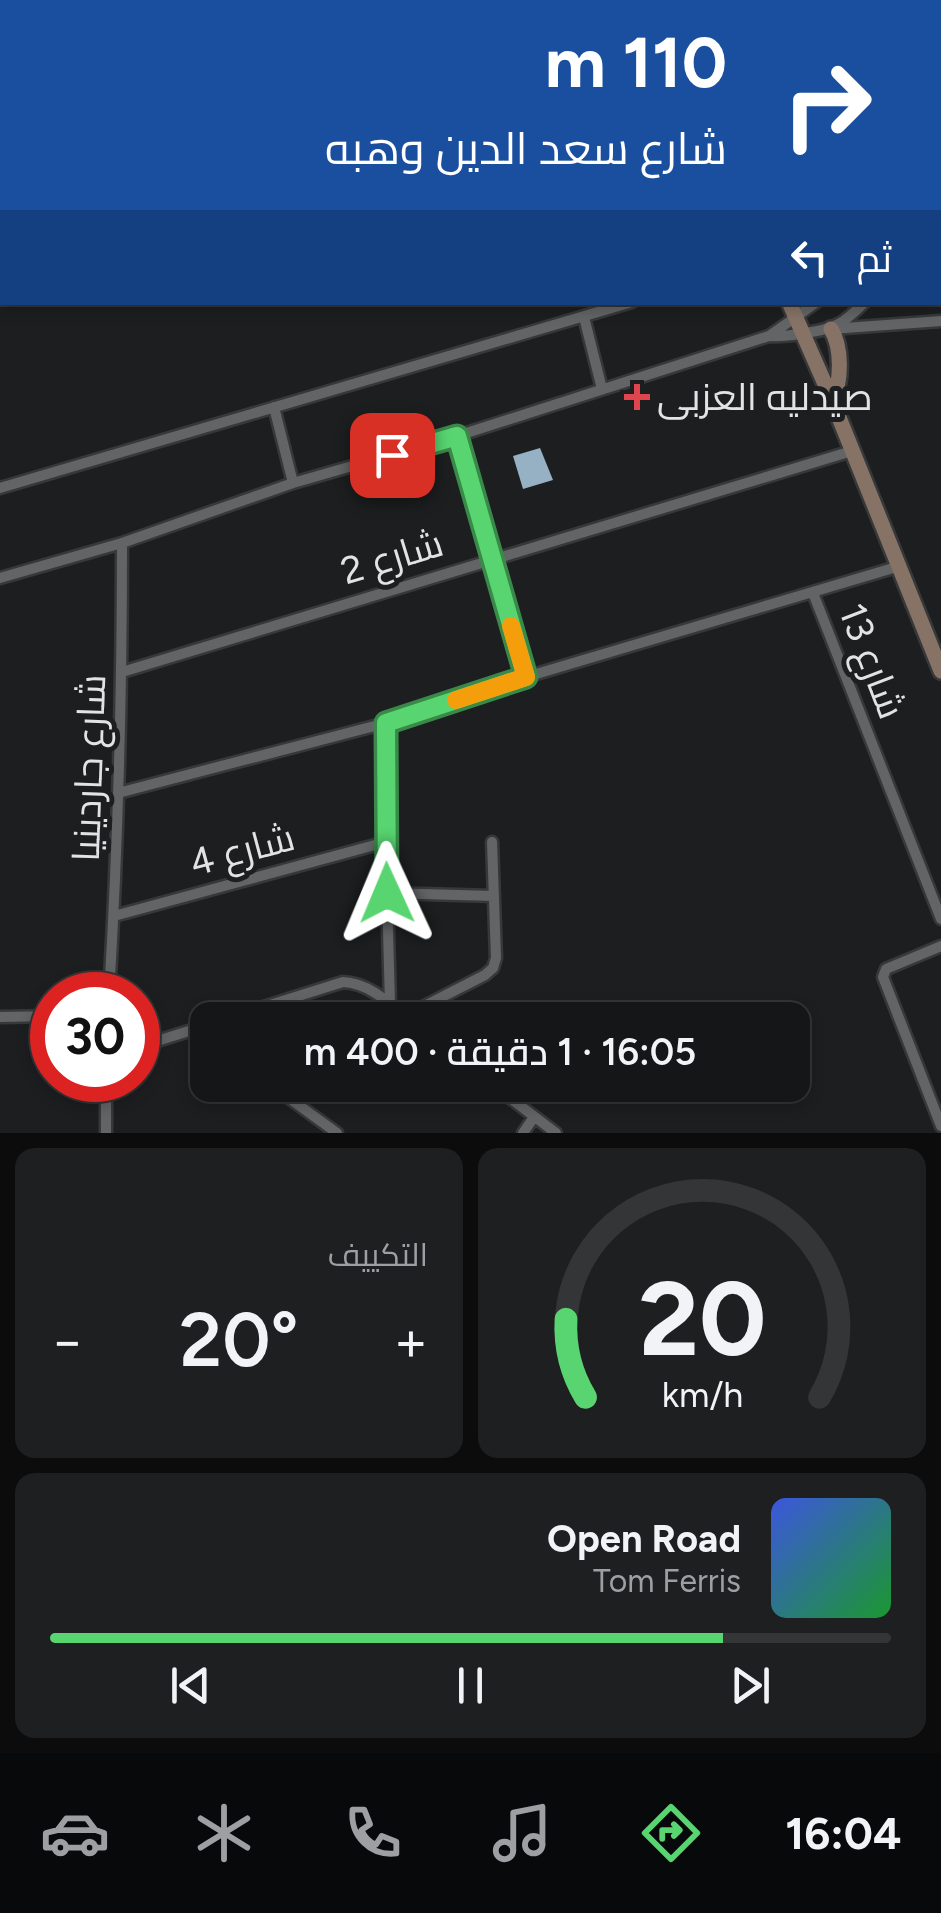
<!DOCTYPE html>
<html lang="ar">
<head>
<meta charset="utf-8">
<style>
	body { margin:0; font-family:Figtree,Cairo,sans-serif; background:#1e1f21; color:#f1f3f6; direction:rtl; height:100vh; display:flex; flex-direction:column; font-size:38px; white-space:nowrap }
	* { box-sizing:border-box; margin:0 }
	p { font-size:32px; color:#9d9fa2 }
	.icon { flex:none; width:55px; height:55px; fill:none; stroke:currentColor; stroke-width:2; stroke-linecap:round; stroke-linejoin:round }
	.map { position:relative; height:1133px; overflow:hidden; direction:ltr }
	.side { display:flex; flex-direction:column; gap:15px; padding:15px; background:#0c0c0d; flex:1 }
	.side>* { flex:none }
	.top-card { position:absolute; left:0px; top:0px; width:942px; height:305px; box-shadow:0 5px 15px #0003,0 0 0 2px #343537; direction:rtl; background:#1a4fa0; color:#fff; overflow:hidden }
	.speed { position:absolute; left:30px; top:972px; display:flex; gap:20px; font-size:50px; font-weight:700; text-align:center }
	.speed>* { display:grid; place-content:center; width:130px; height:130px; border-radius:50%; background:#151618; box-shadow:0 5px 15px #0003,0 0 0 2px #343537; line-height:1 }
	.speed .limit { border:15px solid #d22; background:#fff; color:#111 }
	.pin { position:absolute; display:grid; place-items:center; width:85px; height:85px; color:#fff; margin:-42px; border-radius:20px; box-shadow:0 5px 15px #0006 }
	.me { position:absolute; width:110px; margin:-55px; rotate:359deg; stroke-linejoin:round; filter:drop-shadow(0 0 8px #0008) }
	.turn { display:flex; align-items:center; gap:35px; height:210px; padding:0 50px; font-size:45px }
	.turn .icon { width:130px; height:130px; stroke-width:2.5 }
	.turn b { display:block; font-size:70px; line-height:85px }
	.then { display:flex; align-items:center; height:95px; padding:0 50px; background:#0003; gap:20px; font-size:38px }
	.big { font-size:75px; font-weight:600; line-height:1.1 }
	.side .card { flex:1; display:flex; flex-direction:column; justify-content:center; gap:15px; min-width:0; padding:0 35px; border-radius:20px; background:#1e1f21 }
	.side .dial { align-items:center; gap:0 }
	.dial svg { height:260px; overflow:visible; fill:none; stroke:#343537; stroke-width:7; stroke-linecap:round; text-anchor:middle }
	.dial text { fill:#f1f3f6; stroke:none }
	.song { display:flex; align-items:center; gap:30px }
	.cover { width:120px; height:120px; border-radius:15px; background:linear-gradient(135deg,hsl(230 70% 55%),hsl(130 70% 35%)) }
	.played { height:10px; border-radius:5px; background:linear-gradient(90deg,#58d570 80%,#343537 80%) }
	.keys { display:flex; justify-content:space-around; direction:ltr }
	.heat { display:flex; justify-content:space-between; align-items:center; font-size:55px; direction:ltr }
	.side .tiles { flex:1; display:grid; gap:15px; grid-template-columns:1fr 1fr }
	.card:last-child { grid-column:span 2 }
	.trip { position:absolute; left:190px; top:1002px; width:620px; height:100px; border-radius:20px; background:#151618; box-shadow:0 5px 15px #0003,0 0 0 2px #343537; font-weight:600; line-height:100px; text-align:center; direction:rtl }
	.tabs { display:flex; height:160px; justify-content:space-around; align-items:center; background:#08090a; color:#9d9fa2 }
	.tabs .icon { width:70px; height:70px }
	.tabs .active { color:#58d570 }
	.tabs b { font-size:45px; color:#f1f3f6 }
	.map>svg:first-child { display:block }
	.building { fill:#96b0c4 }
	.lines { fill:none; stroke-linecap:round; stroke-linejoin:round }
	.street-casing { stroke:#373839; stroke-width:15 }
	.secondary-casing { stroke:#373839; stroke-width:20 }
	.street { stroke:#626466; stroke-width:10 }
	.secondary { stroke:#877366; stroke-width:15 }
	.route-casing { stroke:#398a49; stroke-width:25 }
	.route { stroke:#58d570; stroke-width:18 }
	.slow { stroke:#f59e0b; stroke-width:18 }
	.health-dot { fill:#e0444e; stroke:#1c1e20; stroke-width:4 }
	.labels { text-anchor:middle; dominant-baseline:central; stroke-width:10; stroke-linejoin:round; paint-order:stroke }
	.poi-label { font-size:38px; fill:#e2e3e4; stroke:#1c1e20; text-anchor:start }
	.street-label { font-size:38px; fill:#e2e3e4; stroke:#1c1e20 }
</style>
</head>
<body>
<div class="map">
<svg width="941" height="1133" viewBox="0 0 941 1133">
	<rect width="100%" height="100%" fill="#1c1e20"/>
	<!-- building -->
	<path class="building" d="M540,448L553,480L523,489L513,456Z"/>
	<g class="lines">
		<!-- street casing -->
		<g class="street-casing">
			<path id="street" d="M570,0L571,2
				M159,2L165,0
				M536,2L542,0
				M0,70L2,76
				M940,188L941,187
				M0,209L2,208
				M940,227L941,226
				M0,295L2,294
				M584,317L602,389
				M831,329L941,321
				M770,336C783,337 793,335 805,333C835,329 843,324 865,302
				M274,407L293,483
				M457,436L526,677
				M0,488L632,302
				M0,578L122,543L293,483L457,436L769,336L817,302
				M813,593L941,919
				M122,672L852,451
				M386,723L387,893L390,1004
				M118,793L386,723L526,677L900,566
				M387,893L494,896
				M114,916L386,842
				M941,946L886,969L883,977L941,1126
				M109,995C118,845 122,694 122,543
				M405,1016L485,975L493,968L496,958L492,842
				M0,1017L52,1016
				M222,1020L343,982C369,983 389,1003 408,1019
				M195,1029L208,1038
				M138,1047L208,1025
				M271,1085L337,1133
				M493,1085L556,1133
				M106,1133V1080
				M523,1133L534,1117"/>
		</g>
		<!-- secondary casing -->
		<g class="secondary-casing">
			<path id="secondary" d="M667,0L668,2
				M850,0L851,2
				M940,215L941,218
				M789,302L832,400L941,671
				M831,329C842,347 842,382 832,400"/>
		</g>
		<!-- street -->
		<use href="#street" class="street"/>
		<!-- secondary -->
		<use href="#secondary" class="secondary"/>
	</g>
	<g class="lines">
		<!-- route casing -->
		<g class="route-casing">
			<path id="route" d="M387,893L386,723L526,677L457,436L392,455"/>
		</g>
		<!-- route -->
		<use href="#route" class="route"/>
		<!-- slow -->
		<path class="slow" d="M456,700L526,677L511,626"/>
	</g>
	<!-- markers -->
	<path class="health-dot" d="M632 382h10v10h10v10h-10v10h-10v-10h-10v-10h10z"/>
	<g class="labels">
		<!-- poi labels -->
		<g class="poi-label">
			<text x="657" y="397">صيدليه العزبى</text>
		</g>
		<!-- street labels -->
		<g class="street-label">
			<text transform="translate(392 557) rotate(-17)">شارع 2</text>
			<text transform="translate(872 661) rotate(69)">شارع 13</text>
			<text transform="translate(89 768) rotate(-88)">شارع جاردينيا</text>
			<text transform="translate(242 850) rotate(-15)">شارع 4</text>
		</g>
	</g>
</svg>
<div class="speed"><div class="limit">30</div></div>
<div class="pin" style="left:392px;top:455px;background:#d93025"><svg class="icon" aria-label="arrive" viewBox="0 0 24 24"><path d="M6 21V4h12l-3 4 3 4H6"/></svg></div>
<svg class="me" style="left:387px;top:893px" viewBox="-20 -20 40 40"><path d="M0-17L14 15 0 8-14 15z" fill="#58d570" stroke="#fff" stroke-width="4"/></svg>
<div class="trip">16:05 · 1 دقيقة · 400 m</div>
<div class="top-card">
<div class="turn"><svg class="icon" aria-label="right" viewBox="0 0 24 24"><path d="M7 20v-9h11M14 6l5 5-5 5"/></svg><div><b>110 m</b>شارع سعد الدين وهبه</div></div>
<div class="then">ثم<svg class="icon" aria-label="left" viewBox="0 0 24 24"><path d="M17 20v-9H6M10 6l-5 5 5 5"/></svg></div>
</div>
</div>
<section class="side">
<div class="tiles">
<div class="card dial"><svg viewBox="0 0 100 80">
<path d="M14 69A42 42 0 1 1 86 69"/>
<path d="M14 69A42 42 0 0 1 8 45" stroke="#58d570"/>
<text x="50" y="56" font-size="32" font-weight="700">20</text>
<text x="50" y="72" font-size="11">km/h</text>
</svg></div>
<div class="card"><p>التكييف</p>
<div class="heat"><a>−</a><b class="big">20°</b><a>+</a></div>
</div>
<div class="card">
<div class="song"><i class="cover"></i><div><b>Open Road</b><p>Tom Ferris</p></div></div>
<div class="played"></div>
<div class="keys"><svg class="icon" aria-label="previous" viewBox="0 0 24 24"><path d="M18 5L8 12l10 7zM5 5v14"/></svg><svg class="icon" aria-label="pause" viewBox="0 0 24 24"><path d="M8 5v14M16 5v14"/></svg><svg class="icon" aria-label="next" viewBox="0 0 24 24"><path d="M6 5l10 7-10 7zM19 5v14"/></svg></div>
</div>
</div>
</section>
<nav class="tabs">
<b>16:04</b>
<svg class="icon active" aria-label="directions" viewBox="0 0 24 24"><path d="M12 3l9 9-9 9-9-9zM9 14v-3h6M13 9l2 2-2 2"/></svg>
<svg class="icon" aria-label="music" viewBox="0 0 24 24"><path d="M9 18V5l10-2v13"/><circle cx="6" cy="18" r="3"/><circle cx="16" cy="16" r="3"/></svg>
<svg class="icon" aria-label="phone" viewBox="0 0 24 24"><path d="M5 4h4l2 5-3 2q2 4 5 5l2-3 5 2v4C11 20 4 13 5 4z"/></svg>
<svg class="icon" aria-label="climate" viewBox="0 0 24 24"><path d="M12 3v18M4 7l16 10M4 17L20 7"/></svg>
<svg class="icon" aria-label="car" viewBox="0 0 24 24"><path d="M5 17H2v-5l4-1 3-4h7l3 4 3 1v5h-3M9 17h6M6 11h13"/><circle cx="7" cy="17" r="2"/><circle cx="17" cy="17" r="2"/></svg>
</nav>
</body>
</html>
